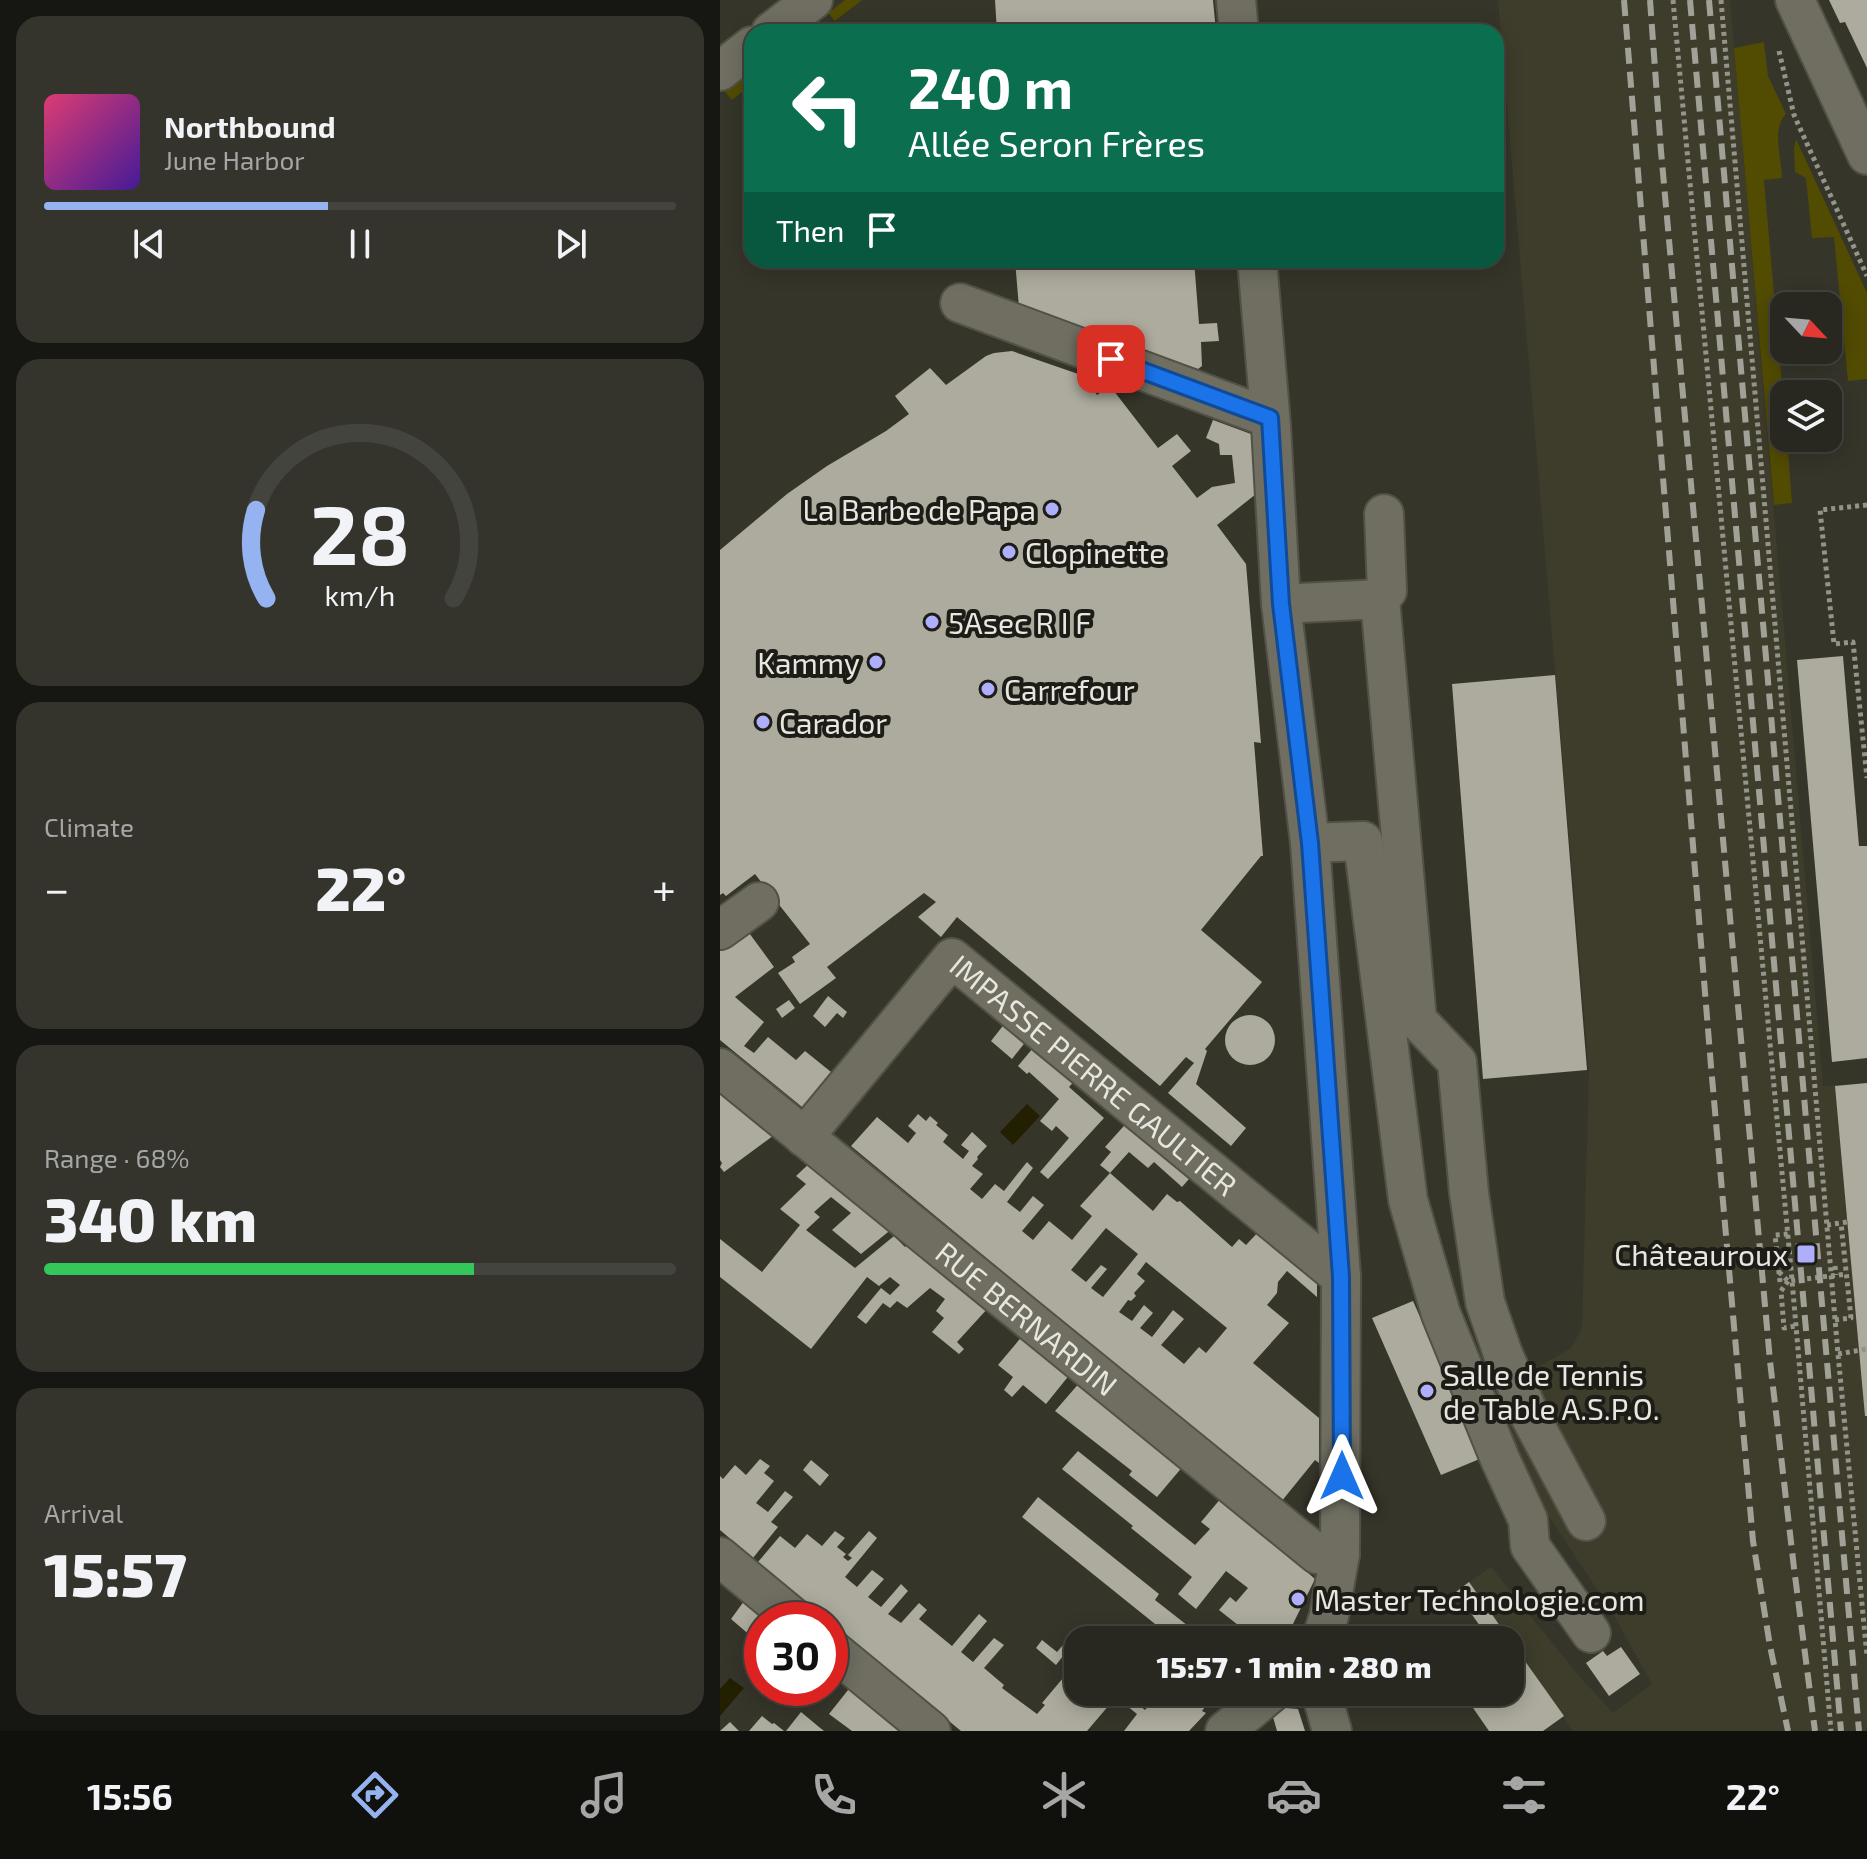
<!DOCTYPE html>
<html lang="en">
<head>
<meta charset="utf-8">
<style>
	body { margin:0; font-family:"Exo 2",sans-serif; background:#34342d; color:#f1f3f6; height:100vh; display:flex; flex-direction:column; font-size:30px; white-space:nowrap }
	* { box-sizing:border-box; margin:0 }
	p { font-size:26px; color:#a5a6a5 }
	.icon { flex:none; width:44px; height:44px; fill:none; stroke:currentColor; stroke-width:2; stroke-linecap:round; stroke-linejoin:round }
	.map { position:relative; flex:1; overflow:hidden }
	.drawer { display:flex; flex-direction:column; gap:16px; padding:16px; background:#161612; width:720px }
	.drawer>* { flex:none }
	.banner { position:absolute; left:24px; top:24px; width:760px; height:244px; border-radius:24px; box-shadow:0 4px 20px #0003,0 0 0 2px #44443e; background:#0b6e4f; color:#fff; overflow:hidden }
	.needle { width:52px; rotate:116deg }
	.buttons { position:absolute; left:1050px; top:292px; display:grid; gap:16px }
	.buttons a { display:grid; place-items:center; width:72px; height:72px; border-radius:16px; background:#282820; box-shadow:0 4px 20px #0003,0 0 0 2px #44443e; font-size:40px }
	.speed { position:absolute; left:24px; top:1602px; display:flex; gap:16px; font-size:40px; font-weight:700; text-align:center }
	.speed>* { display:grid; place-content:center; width:104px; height:104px; border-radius:50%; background:#282820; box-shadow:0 4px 20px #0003,0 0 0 2px #44443e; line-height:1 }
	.speed .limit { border:12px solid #d22; background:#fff; color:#111 }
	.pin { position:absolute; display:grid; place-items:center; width:68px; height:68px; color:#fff; margin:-34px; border-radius:16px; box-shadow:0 4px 12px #0006 }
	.me { position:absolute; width:88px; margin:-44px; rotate:0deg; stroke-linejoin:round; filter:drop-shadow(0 0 6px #0008) }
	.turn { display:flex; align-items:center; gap:28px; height:168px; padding:0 32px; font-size:36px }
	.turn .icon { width:104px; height:104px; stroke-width:2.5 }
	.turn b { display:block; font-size:56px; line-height:68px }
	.then { display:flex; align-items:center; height:76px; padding:0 32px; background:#0003; gap:16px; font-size:30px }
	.big { font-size:60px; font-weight:800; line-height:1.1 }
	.drawer .card { flex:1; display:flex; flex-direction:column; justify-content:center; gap:12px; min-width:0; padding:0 28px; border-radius:24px; background:#34342d }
	.drawer .dial { align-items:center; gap:0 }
	.dial svg { height:208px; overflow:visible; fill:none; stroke:#44443e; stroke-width:7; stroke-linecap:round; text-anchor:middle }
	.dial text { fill:#f1f3f6; stroke:none }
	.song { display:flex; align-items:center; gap:24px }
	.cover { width:96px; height:96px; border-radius:12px; background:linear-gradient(135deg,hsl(340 70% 55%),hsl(260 70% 35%)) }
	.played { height:8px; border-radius:4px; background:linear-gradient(90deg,#95b2f1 45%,#44443e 45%) }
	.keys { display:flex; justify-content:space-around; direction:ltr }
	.heat { display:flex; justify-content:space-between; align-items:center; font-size:44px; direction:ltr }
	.charge { height:12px; border-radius:6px; background:linear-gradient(90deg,#34c759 68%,#44443e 0) }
	.trip { position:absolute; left:344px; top:1626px; width:460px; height:80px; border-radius:24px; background:#282820; box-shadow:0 4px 20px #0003,0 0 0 2px #44443e; font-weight:800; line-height:80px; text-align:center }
	.menu { display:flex; height:128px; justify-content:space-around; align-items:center; background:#10100d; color:#a5a6a5 }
	.menu .icon { width:56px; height:56px }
	.menu .current { color:#95b2f1 }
	.menu b { font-size:36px; color:#f1f3f6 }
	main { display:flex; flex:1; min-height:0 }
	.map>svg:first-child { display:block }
	.built { fill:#3e3d2b }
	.green { fill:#524b02 }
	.water { fill:#232001 }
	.building { fill:#acab9d; fill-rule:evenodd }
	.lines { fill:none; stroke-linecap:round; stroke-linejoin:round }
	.minor-casing { stroke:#525147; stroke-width:42 }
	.path { stroke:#95948b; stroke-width:5; stroke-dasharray:4 4; stroke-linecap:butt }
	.minor { stroke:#6f6e61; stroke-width:38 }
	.rail { stroke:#a2a198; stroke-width:6; stroke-dasharray:16 8; stroke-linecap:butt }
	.route-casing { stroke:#114b97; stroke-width:20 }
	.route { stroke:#1a73e8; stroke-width:14 }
	.poi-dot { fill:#aeaefb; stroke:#1d1c17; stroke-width:3 }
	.labels { text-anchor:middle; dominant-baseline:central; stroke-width:8; stroke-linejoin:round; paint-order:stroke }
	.poi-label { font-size:30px; fill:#e7e6df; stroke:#1d1c17; text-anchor:start }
	.street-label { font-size:30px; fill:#e7e6df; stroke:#1d1c17 }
</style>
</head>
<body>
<main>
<section class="drawer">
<div class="card">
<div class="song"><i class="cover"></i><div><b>Northbound</b><p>June Harbor</p></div></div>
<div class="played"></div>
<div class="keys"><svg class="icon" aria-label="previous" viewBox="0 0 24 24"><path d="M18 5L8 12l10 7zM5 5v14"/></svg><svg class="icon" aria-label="pause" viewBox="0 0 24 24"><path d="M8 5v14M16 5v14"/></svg><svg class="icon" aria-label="next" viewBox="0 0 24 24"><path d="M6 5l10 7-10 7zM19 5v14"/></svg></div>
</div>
<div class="card dial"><svg viewBox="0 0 100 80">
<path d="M14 69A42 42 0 1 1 86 69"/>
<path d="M14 69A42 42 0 0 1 10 35" stroke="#95b2f1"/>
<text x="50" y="56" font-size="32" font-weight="700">28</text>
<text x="50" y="72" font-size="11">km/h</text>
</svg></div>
<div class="card"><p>Climate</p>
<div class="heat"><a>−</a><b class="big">22°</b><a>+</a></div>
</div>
<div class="card"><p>Range · 68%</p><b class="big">340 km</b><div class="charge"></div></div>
<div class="card"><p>Arrival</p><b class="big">15:57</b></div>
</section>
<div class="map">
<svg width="1147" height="1731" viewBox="0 0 1147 1731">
	<rect width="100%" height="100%" fill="#36352a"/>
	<!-- built -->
	<path class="built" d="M778,0H1010L1103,1086L1147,1083V1731H853L749,1582L771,1567L859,1676L893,1713L932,1684L892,1612L822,1506L766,1397L851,1348L862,1328L869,1070Z"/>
	<!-- green -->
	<path class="green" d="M125,0H142L115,21L108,13Z
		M1044,42L1048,76L1066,114C1051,129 1062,159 1062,178L1044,180L1064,408V438H1067L1072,503L1054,505L1014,48Z
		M32,72V84L12,100L5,92Z
		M1076,139L1147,293V379L1128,381L1114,237L1092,238L1086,178L1075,172L1074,148Z"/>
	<!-- water -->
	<path class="water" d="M307,1104L320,1116L293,1145L280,1132Z
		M10,1678L24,1688L0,1716V1689Z"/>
	<!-- building -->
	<path class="building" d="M275,0H493L496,32H277Z
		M1109,0H1147V68L1125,22L1120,23Z
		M295,260H474L479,324L497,323L499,341L481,342L482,366L478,369L299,308Z
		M292,351L364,376L377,395L390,386L438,448L457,434L471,451L452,466L477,498L492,487L515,483L512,455H500L499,444L486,438L493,420L531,434L536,494L497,525L526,564L541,743L534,742L543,856H541L481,930L542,982L485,1049L487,1051L476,1084L526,1128L511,1146L448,1093L474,1063L466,1057L440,1086L237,917L221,937L198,917L216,902L204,893L107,967L116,978L80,1004L58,973L75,962L72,957L90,944L35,874L6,896L3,893L0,895V550L67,494L107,466L166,431L189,414L175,396L210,368L226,385L266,356L274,353Z
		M1123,656L1139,846H1147V1058L1112,1062L1077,660Z
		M835,675L867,1070L763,1079L732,684Z
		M24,926L54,967L15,997L44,1022L24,1046L34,1053L48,1037L76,1060L85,1051L116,1076L87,1111L0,1040V945Z
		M108,996L127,1012L123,1018L117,1013L105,1027L93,1016Z
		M69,1000L75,1008L62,1018L56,1009Z
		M505 1040a25 25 0 1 1 50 0a25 25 0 1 1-50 0Z
		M289,1018L310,1036L292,1059L271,1041Z
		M313,1048L359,1076L349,1087L384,1118L328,1179L320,1172L349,1138L336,1126L332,1131L320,1121L339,1099L309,1072L307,1074L298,1066Z
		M1147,1083V1416H1145L1115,1086Z
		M0,1084L57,1133L4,1172L0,1167L2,1163L0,1160Z
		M198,1114L206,1121L210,1116L218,1123L216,1125L228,1135L223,1142L243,1159L249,1151L241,1145L252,1132L267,1146L257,1157L258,1159L252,1166L263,1174L250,1189L262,1199L275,1184L284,1191L307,1162L313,1168L287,1202L300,1212L313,1196L324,1205L302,1231L313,1240L329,1221L352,1240L372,1216L360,1206L390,1173L433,1211L447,1194L457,1202L460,1201L512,1247L519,1239L526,1245L542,1228L597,1274V1297L567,1271L558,1282L557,1293L547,1305L569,1323L533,1363L599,1418V1463L595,1460L561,1502L131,1146L157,1117L188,1143L196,1133L188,1126ZM386,1228L418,1254L383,1297L371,1288L387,1269L381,1265L366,1282L351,1270ZM426,1262L507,1328L486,1353L479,1347L464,1364L441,1345L464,1319L453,1310L432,1337L420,1328L433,1313L424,1305L412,1321L399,1312L408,1300L411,1301L416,1296L414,1293L425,1281L417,1274Z
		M411,1118L475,1172L462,1187L434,1162L428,1168L409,1152L390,1173L380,1165L391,1152L385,1147Z
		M92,1161L173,1228L141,1254L112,1230L131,1213L111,1197L94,1212L100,1217L86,1230L135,1268L174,1236L185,1247L191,1242L269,1307L237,1342L244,1349L239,1354L212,1332L224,1318L216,1311L225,1299L210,1288L187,1308L177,1301L170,1308L163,1303L146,1324L137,1317L161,1288L170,1295L180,1285L170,1277L159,1286L147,1277L91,1349L0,1277V1239L42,1272L80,1225L60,1209L86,1184L76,1176Z
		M693,1301L762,1458L721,1475L652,1318Z
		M304,1334L351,1373L326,1404L303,1385L292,1397L284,1390L293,1377L278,1365Z
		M361,1381L464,1465L437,1497L409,1475L412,1471L335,1411Z
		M358,1451L475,1545L490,1529L481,1522L502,1497L566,1550V1554L595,1579L570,1630L559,1640H537L499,1610L510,1597L516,1602L528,1588L506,1571L476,1609L458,1594L472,1577L411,1528L413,1526L342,1469Z
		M40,1459L50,1466L44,1473L54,1481L36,1503L48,1512L65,1491L73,1497L51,1522L58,1527L33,1558L0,1530V1476L3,1479L15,1465L26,1475Z
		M91,1460L109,1475L100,1486L83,1470Z
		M318,1497L439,1594L435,1600L486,1640H439L445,1632L302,1517Z
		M115,1531L125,1538L117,1547L126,1554L123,1557L128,1561L132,1558L128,1555L149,1531L157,1538L125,1577L137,1587L152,1570L164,1579L148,1597L161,1607L181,1584L188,1591L168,1614L181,1623L199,1603L207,1610L199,1619L232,1646L259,1614L267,1621L241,1652L253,1662L274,1638L284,1645L264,1668L284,1685L282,1688L317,1714L325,1705L322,1703L354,1665L343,1656L336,1665L316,1648L322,1640L337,1652L343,1645L348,1649L351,1647L358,1653V1692H402L425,1710L439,1692H496L482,1711L486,1713L469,1731H404L417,1714L396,1697L367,1731H241L110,1622V1620H107L38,1562L60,1536L75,1548L87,1534L102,1546Z
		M749,1582L790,1640H740L760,1626L736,1592Z
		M27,1597L49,1615L46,1620H42V1625L32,1637L11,1619Z
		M790,1640L844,1716L823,1731H769L742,1692H790Z
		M901,1647L920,1674L889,1696L866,1663L883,1651L887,1656Z
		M132,1685L188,1731H132L109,1714Z
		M50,1688H67L60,1696Z
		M565,1708L578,1709L585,1731H557L553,1717Z
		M81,1712L99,1727L104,1731H66Z
		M42,1716L52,1724L54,1723L64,1731H29Z
		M10,1722L19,1731H0Z"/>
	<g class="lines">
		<!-- minor casing -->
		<g class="minor-casing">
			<g id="minor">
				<path d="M516,0L519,32"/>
				<path d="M1075,0L1147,155"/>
				<path d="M51,32L93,0"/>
				<path d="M0,71L32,46"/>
				<path d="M537,260L551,425L561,604L590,843L621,1277L620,1554L609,1616L601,1640"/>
				<path d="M240,303L550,418"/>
				<path d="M664,514L667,591L660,599L697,1020L737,1062L749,1193L765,1302L783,1354L810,1416L866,1521"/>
				<path d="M561,604L660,599"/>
				<path d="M590,843L643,841L688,1200L721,1314L780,1459L808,1520L810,1546L871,1633"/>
				<path d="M0,930L39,902"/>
				<path id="s1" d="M0,1068L597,1554H620"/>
				<path id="s2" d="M84,1137L232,958L621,1277"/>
				<path d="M0,1557L76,1620"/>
				<path d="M110,1648L211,1731"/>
				<path d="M601,1692L612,1731"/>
				<path d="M505,1731L552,1692"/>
			</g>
		</g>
		<!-- path -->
		<path class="path" d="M953,0L1072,1280L1111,1731
			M1001,0L1118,1354L1147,1656
			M1059,51L1074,115L1147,276
			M1147,505L1100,510L1114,644L1133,642L1147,778
			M1107,1225L1127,1222
			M1115,1266L1116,1275
			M1059,1272L1068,1281L1127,1274
			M1068,1281L1061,1291L1064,1328L1076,1326
			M1060,1282L1055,1235L1068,1234
			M1115,1320L1131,1318L1121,1223
			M1118,1354L1147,1349"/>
		<!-- minor -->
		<use href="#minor" class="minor"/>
		<!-- rail -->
		<path class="rail" d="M904,0L991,1066L1033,1541L1050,1646L1068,1731
			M930,0L941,151L1050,1361L1074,1568L1095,1731
			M970,0L1121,1731
			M989,0L1139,1731"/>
	</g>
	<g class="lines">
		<!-- route casing -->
		<g class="route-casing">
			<path id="route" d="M391,359L550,418L561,604L590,843L621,1277L622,1476"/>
		</g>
		<!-- route -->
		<use href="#route" class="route"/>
	</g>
	<!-- markers -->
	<g class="poi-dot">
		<circle cx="332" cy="509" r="8"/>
		<circle cx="289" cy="552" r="8"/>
		<circle cx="212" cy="622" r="8"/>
		<circle cx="156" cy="662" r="8"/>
		<circle cx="268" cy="689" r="8"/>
		<circle cx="43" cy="722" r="8"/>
		<rect x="1076" y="1244" width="20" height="20" rx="4"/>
		<circle cx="707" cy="1391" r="8"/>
		<circle cx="578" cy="1599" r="8"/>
	</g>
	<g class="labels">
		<!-- poi labels -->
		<g class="poi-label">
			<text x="316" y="509" text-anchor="end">La Barbe de Papa</text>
			<text x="305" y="552">Clopinette</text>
			<text x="228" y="622">5Asec R I F</text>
			<text x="140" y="662" text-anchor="end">Kammy</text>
			<text x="284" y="689">Carrefour</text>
			<text x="59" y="722">Carador</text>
			<text x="1068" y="1254" text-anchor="end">Châteauroux</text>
			<text x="723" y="1374">Salle de Tennis<tspan x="723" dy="34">de Table A.S.P.O.</tspan></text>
			<text x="594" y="1599">Master Technologie.com</text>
		</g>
		<!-- street labels -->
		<g class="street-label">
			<text stroke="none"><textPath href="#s2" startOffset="416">IMPASSE PIERRE GAULTIER</textPath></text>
			<text stroke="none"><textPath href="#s1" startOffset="396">RUE BERNARDIN</textPath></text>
		</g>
	</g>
</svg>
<div class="buttons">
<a><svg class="needle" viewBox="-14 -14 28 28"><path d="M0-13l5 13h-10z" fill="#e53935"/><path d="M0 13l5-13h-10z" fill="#a5a6a5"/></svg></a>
<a><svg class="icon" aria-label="layers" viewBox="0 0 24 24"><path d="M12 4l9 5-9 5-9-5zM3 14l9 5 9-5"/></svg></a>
</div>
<div class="speed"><div class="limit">30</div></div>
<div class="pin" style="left:391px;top:359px;background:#d93025"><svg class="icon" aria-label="arrive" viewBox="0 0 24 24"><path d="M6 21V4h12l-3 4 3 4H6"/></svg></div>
<svg class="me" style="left:622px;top:1476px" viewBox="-20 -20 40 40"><path d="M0-17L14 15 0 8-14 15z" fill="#1a73e8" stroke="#fff" stroke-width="4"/></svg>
<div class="trip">15:57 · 1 min · 280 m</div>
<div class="banner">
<div class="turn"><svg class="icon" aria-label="left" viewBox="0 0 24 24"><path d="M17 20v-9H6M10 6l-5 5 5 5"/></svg><div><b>240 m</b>Allée Seron Frères</div></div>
<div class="then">Then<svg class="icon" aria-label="arrive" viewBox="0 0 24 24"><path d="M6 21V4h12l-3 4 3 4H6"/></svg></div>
</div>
</div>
</main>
<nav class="menu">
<b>15:56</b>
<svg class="icon current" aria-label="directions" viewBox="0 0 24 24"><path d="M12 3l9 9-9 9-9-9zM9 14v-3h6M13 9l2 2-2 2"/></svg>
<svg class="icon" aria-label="music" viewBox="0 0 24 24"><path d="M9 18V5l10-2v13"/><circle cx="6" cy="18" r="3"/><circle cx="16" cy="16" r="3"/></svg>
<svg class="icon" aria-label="phone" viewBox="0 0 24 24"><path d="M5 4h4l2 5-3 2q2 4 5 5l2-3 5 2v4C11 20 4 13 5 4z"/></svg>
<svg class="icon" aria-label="climate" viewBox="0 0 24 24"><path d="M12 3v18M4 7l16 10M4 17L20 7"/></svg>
<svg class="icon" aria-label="car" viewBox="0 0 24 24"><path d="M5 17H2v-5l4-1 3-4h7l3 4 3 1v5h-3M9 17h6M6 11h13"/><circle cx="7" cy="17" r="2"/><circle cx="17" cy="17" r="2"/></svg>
<svg class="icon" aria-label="filters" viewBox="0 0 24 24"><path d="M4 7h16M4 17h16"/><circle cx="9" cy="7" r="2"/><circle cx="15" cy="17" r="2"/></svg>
<b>22°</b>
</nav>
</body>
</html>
